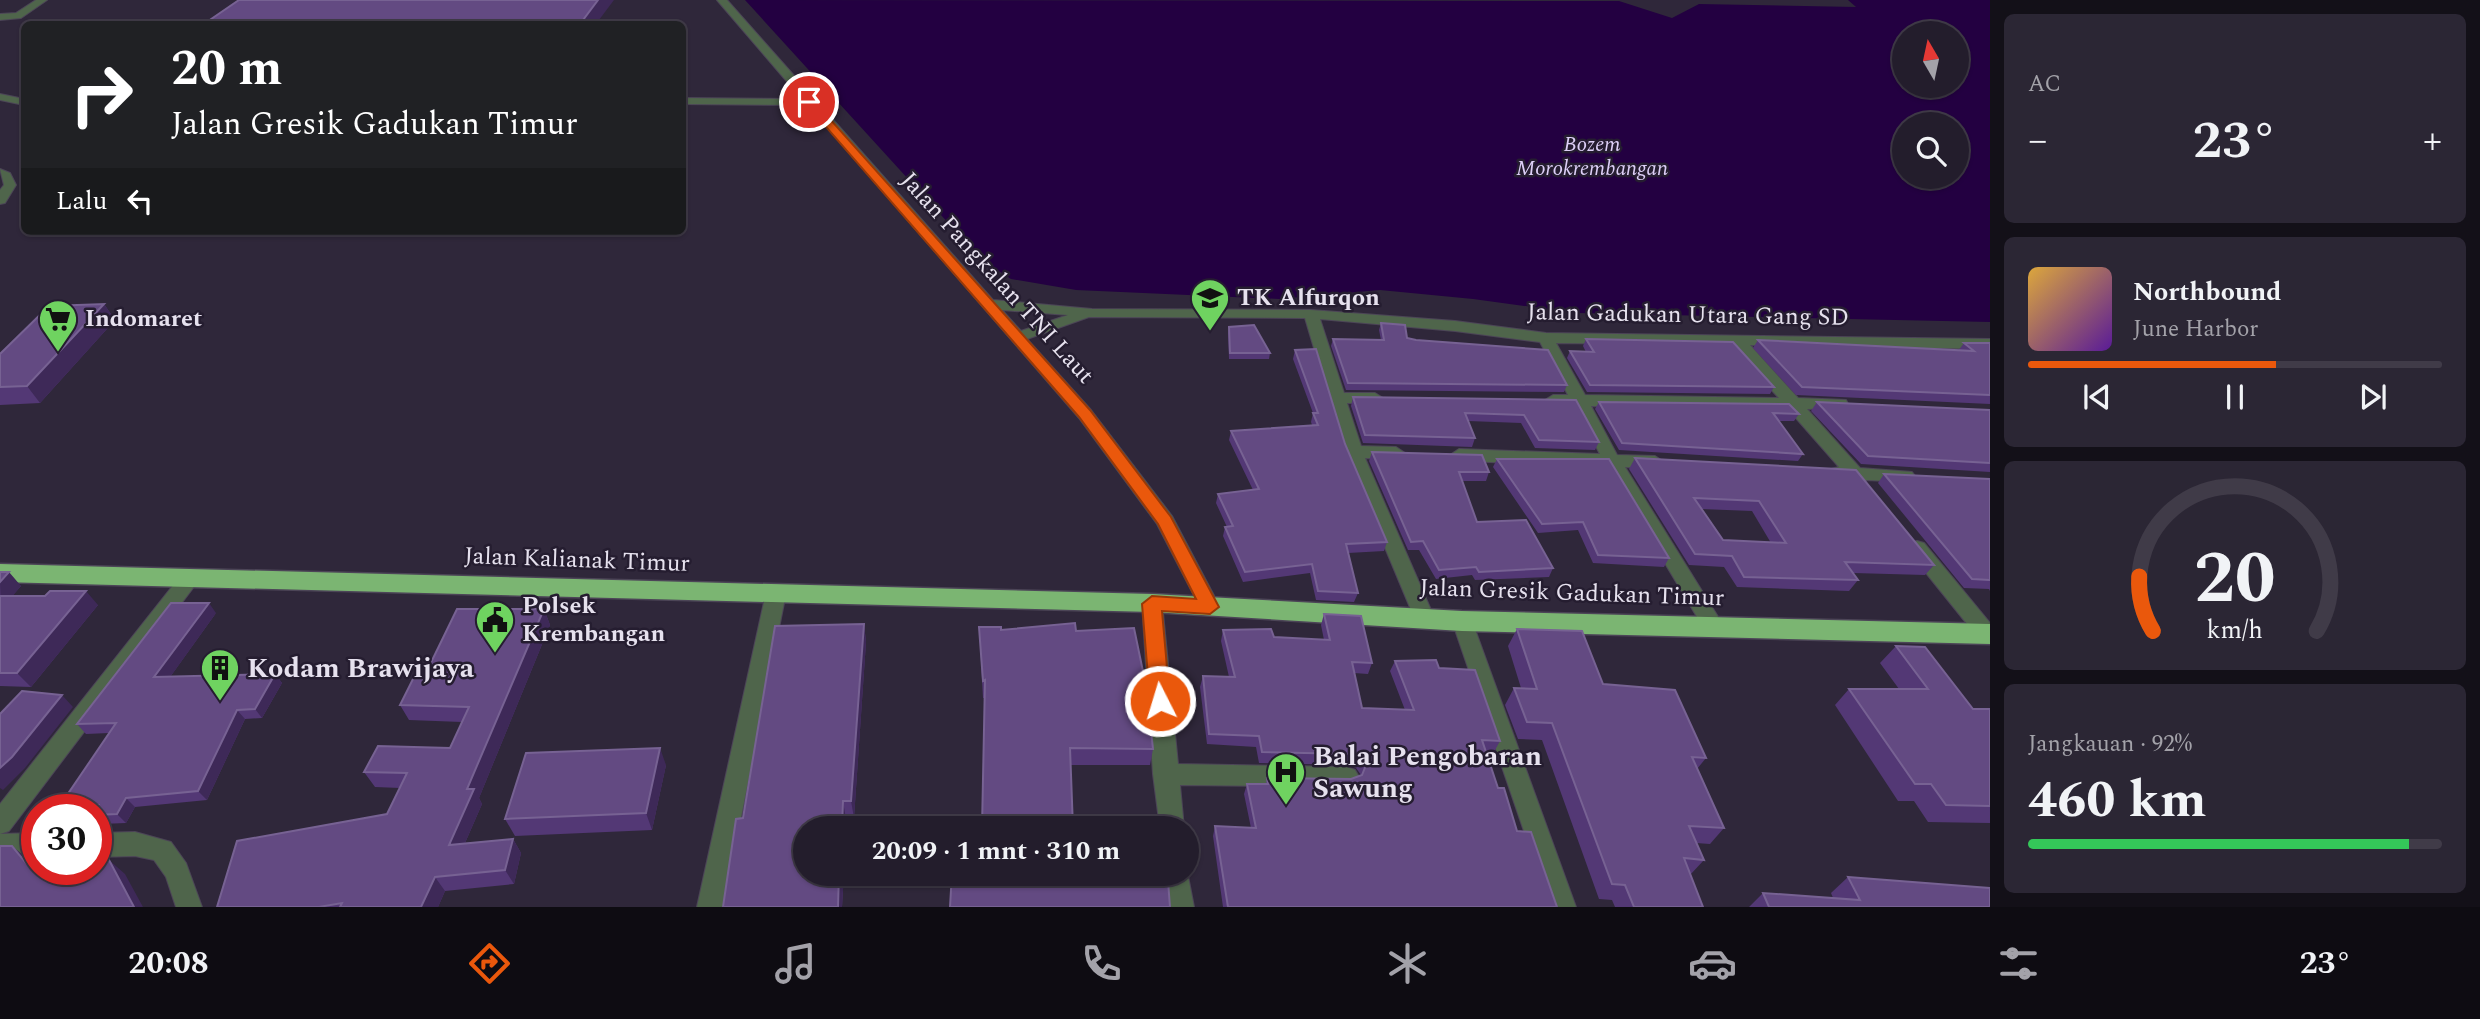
<!DOCTYPE html>
<html lang="id">
<head>
<meta charset="utf-8">
<style>
	body { margin:0; font-family:Spectral,serif; background:#2b2634; color:#f1f3f6; height:100vh; display:flex; flex-direction:column; font-size:26px; white-space:nowrap }
	* { box-sizing:border-box; margin:0 }
	p { font-size:23px; color:#a3a2a9 }
	.icon { flex:none; width:38px; height:38px; fill:none; stroke:currentColor; stroke-width:2; stroke-linecap:round; stroke-linejoin:round }
	.map { position:relative; flex:1; overflow:hidden }
	.sheet { display:flex; flex-direction:column; gap:14px; padding:14px; background:#131018; width:490px }
	.sheet>* { flex:none }
	.hud { position:absolute; left:21px; top:21px; width:665px; height:214px; border-radius:10px; box-shadow:0 2px 5px #0004,0 0 0 2px #403b48; background:#202124; color:#fff; overflow:hidden }
	.needle { width:46px; rotate:351deg }
	.controls { position:absolute; left:1892px; top:21px; display:grid; gap:14px }
	.controls a { display:grid; place-items:center; width:77px; height:77px; border-radius:50%; background:#231d2c; box-shadow:0 2px 5px #0004,0 0 0 2px #403b48; font-size:35px }
	.speed { position:absolute; left:21px; top:794px; display:flex; gap:14px; font-size:35px; font-weight:700; text-align:center }
	.speed>* { display:grid; place-content:center; width:91px; height:91px; border-radius:50%; background:#231d2c; box-shadow:0 2px 5px #0004,0 0 0 2px #403b48; line-height:1 }
	.speed .limit { border:10px solid #d22; background:#fff; color:#111 }
	.pin { position:absolute; display:grid; place-items:center; width:60px; height:60px; color:#fff; margin:-30px; border:4px solid #fff; border-radius:50%; box-shadow:0 2px 7px #0007 }
	.me { position:absolute; width:77px; margin:-38px; rotate:355deg; stroke-linejoin:round; filter:drop-shadow(0 0 5px #0008) }
	.turn { display:flex; align-items:center; gap:24px; height:147px; padding:0 35px; font-size:32px }
	.turn .icon { width:91px; height:91px; stroke-width:2.5 }
	.turn b { display:block; font-size:49px; line-height:60px }
	.then { display:flex; align-items:center; height:66px; padding:0 35px; background:#0003; gap:14px; font-size:26px }
	.big { font-size:52px; font-weight:700; line-height:1.1 }
	.sheet .card { flex:1; display:flex; flex-direction:column; justify-content:center; gap:10px; min-width:0; padding:0 24px; border-radius:10px; background:#2b2634 }
	.sheet .dial { align-items:center; gap:0 }
	.dial svg { height:182px; overflow:visible; fill:none; stroke:#403b48; stroke-width:7; stroke-linecap:round; text-anchor:middle }
	.dial text { fill:#f1f3f6; stroke:none }
	.song { display:flex; align-items:center; gap:21px }
	.cover { width:84px; height:84px; border-radius:10px; background:linear-gradient(135deg,hsl(40 70% 55%),hsl(270 70% 35%)) }
	.played { height:7px; border-radius:4px; background:linear-gradient(90deg,#ea580c 60%,#403b48 60%) }
	.keys { display:flex; justify-content:space-around; direction:ltr }
	.heat { display:flex; justify-content:space-between; align-items:center; font-size:38px; direction:ltr }
	.charge { height:10px; border-radius:5px; background:linear-gradient(90deg,#34c759 92%,#403b48 0) }
	.trip { position:absolute; left:793px; top:816px; width:406px; height:70px; border-radius:35px; background:#231d2c; box-shadow:0 2px 5px #0004,0 0 0 2px #403b48; font-weight:700; line-height:70px; text-align:center }
	.menu { display:flex; height:112px; justify-content:space-around; align-items:center; background:#0e0c12; color:#a3a2a9 }
	.menu .icon { width:49px; height:49px }
	.menu .active { color:#ea580c }
	.menu b { font-size:32px; color:#f1f3f6 }
	main { display:flex; flex:1; min-height:0 }
	.map>svg:first-child { display:block }
	.water { fill:#230041; fill-rule:evenodd }
	.lines { fill:none; stroke-linecap:round; stroke-linejoin:round }
	.minor-casing { stroke:#4c4557; stroke-width:2 }
	.highway-casing { stroke:#4c4557; stroke-width:3 }
	.minor { fill:#4f654b; fill-rule:evenodd }
	.highway { fill:#7bb572; fill-rule:evenodd }
	.wall { fill:#533875; fill-rule:evenodd }
	.shaded-wall { fill:#3e2958 }
	.building { fill:#634a82; stroke:#776293; stroke-width:2; fill-rule:evenodd }
	.route { fill:#ea580c; stroke:#983908; stroke-width:2 }
	.labels { text-anchor:middle; dominant-baseline:central; stroke-width:5; stroke-linejoin:round; paint-order:stroke }
	.far-water-label { font-size:21px; font-style:italic; fill:#ddcff7; stroke:#251d30 }
	.street-label { font-size:24px; fill:#e6e1ee; stroke:#251d30 }
	.poi-label { font-size:24px; font-weight:bold; fill:#e6e1ee; stroke:#251d30; text-anchor:start }
	.near-poi-label { font-size:28px; font-weight:bold; fill:#e6e1ee; stroke:#251d30; text-anchor:start }
</style>
</head>
<body>
<main>
<div class="map">
<svg width="1990" height="907" viewBox="0 0 1990 907">
	<rect width="100%" height="100%" fill="#2f273a"/>
	<!-- water -->
	<path class="water" d="M745,0L1619,1L1672,18L1699,4L1856,7L1848,0H1990V322L1577,313L1473,299L1380,290L1279,299L1076,290L1011,279L982,260ZM1904,33H1956V86H1904ZM1904,124H1956V177H1904Z"/>
	<g class="lines">
		<!-- minor casing -->
		<g class="minor-casing">
			<path id="minor" d="M36,0H47L21,18L0,20V14L16,13Z
				M717,0H727L993,300L1092,309L1311,310L1455,321L1546,333L1990,339V349L1750,345L1798,398L1846,400L1848,404L1846,408L1807,409L1860,468L1912,472L1915,476L1912,480L1906,482L1867,480L1859,484L1850,480L1831,477L1828,473L1831,469L1839,467L1788,409L1591,406L1617,455L1655,456L1664,462L1655,468L1625,467L1720,620L1723,626L1720,632L1713,634L1706,632L1607,466L1459,461L1450,455L1459,449L1600,454L1574,406L1553,405L1545,400L1553,395H1568L1540,342L1455,331L1320,319L1344,393H1375L1383,398L1375,403H1347L1361,446L1396,447L1405,453L1396,459L1365,458L1434,617L1431,623L1424,625L1417,623L1414,617L1345,452L1305,318L1089,317L1027,339L1091,410L1172,516L1220,607L1217,613L1210,615L1203,613L1157,524L1079,418L808,105L682,104V98L802,99ZM1002,310L1068,315L1021,331ZM1556,343L1730,345L1779,398L1585,395Z
				M0,94L24,99V105L0,100Z
				M0,169L10,173L16,185L5,203L0,204V190L4,185Z
				M1917,541L1924,543L1990,623V641L1980,640L1910,553L1907,548L1910,543Z
				M189,572L196,574L199,579L196,584L9,831L0,834V804L182,574Z
				M776,585L783,588L786,593L723,907H697L766,593L769,588Z
				M1152,595L1159,597L1162,603L1178,764L1347,767L1355,770L1359,777L1355,784L1347,787L1180,785L1184,828H1160L1153,774L1142,603L1145,597Z
				M1462,613L1469,615L1472,621L1576,907H1550L1452,621L1455,615Z
				M135,832L171,842L186,863L202,907H176L166,877L154,860L135,856L96,857V833Z
				M37,833V857L0,858V834Z
				M1186,866L1194,907H1168L1164,873H1186Z"/>
		</g>
		<!-- highway casing -->
		<g class="highway-casing">
			<path id="highway" d="M0,564L1152,594L1462,611L1990,624V644L1462,631L1152,612L0,582Z"/>
		</g>
		<!-- minor -->
		<use href="#minor" class="minor"/>
		<!-- highway -->
		<use href="#highway" class="highway"/>
	</g>
	<!-- wall -->
	<path class="wall" d="M104,304L115,320L40,403L0,405V354Z
		M1381,323L1407,338L1567,385L1564,392L1346,390L1331,346L1333,339L1381,340L1379,330Z
		M1229,327L1270,353L1269,359H1229L1228,333Z
		M1586,339L1774,387L1770,394L1587,392L1567,358L1570,351L1586,352L1583,346Z
		M1758,340L1958,351L1964,343H1990V404L1796,395L1753,348Z
		M1295,350L1345,444L1387,542L1384,551L1348,553L1358,593L1354,602L1316,600L1310,573L1243,582L1223,536L1225,527H1227L1216,503L1218,494L1253,490L1229,440L1231,431L1312,425L1311,422L1313,413L1293,359Z
		M1353,397L1576,400L1599,442L1595,450L1535,448L1521,423L1468,421L1475,438L1472,447L1363,443L1351,406Z
		M1599,402L1799,414L1794,421H1778L1803,454L1798,461L1619,450L1595,409Z
		M1817,402L1990,410V472L1861,464L1811,411Z
		M1372,452L1489,472L1486,481H1462L1477,522L1553,568L1549,577L1475,580L1472,575L1436,579L1419,550H1408L1369,461Z
		M1635,458L1856,470L1934,565L1925,575L1853,573L1858,580L1849,591L1737,587L1724,567L1689,565L1629,469ZM1701,509L1752,511L1771,543L1723,540Z
		M1497,459L1669,558L1664,567L1593,563L1578,530L1538,533L1493,467Z
		M1884,474L1990,479V591L1989,589L1964,588L1878,483Z
		M0,572L21,586L12,596L98,605L31,687L0,686Z
		M544,609L550,625L479,798L482,804L465,843L513,839L521,853L514,884L445,891L438,907H217L387,814L400,788L375,787L364,772L450,748L462,722L409,720L400,705L423,679Z
		M216,613L170,677L275,674L282,683L262,718L245,719L207,800L135,807L126,823L101,824L96,820V810H63L59,807L109,733L86,734L77,724Z
		M1324,614L1372,663L1368,674L1354,673L1362,708L1405,710L1390,671L1395,661L1439,668L1500,741L1494,752L1485,751L1498,788L1517,831L1557,907H1223L1213,836L1215,826L1251,828L1244,794L1247,784H1266L1267,778L1351,779L1361,775L1356,768L1348,765L1259,763L1256,747L1207,744L1200,687L1203,676L1229,677L1221,641L1223,630L1274,637L1324,640L1321,625Z
		M864,624L866,642L854,818L846,819L805,873H844L842,907H723L743,818Z
		M979,627L1001,630L1076,631L1153,749L1150,765H1070L985,698H983Z
		M1517,629L1603,684L1706,758L1697,769L1724,828L1710,844L1696,843L1704,860L1690,875L1703,907H1615L1612,900L1599,899L1542,740L1518,739L1505,705L1514,688H1521L1508,646Z
		M1896,646L1973,709H1990V823L1928,822L1914,801H1898L1835,705L1849,689H1899L1880,663Z
		M666,765L652,830L515,836L505,819Z
		M1848,877L1990,907H1749L1763,893L1833,898L1831,893Z"/>
	<!-- shaded-wall -->
	<path class="shaded-wall" d="M598,0H614L596,24H580Z
		M104,304L115,320L40,403L27,386Z
		M9,572L21,586L1,610L0,582Z
		M86,591L98,605L31,687L17,673Z
		M209,603L216,613L163,687L154,677Z
		M544,609L550,625L479,798L482,804L458,859L449,845L467,789Z
		M864,624L866,642L854,818L851,801Z
		M275,674L282,683L262,718L255,709Z
		M62,695L73,707L25,768L3,790L0,788V768Z
		M237,710L245,719L207,800L198,791Z
		M660,748L666,765L652,830L646,813Z
		M126,798L135,807L126,823L117,814Z
		M843,801L846,819L845,828H842Z
		M513,839L521,853L514,884L505,870Z
		M12,846L29,860L37,869L30,868Z
		M109,860L125,874L143,907H134Z
		M839,873H844L842,907H838Z
		M435,877L445,891L438,907H421Z"/>
	<!-- building -->
	<path class="building" d="M239,0H598L580,24H204Z
		M104,304L27,386L0,387V354L49,306Z
		M1381,323L1405,325L1407,338L1416,340L1548,350L1567,385L1348,383L1333,339L1384,340Z
		M1254,325L1270,353H1230L1229,327Z
		M1586,339L1733,342L1774,387L1590,385L1570,351L1594,352Z
		M1758,340L1974,351L1964,343H1990V395L1802,387Z
		M1316,349L1345,444L1387,542L1346,544L1358,593L1318,591L1312,564L1245,572L1225,527L1233,526L1218,494L1259,489L1231,431L1318,425L1313,413H1318L1295,350Z
		M1353,397L1576,400L1599,442L1539,440L1524,415L1465,413L1475,438L1365,435Z
		M1599,402L1789,404L1799,414L1773,413L1803,454L1622,443Z
		M1817,402L1990,410V463L1868,456Z
		M1372,452L1482,455L1489,472H1459L1477,522L1526,520L1553,568L1479,572L1476,567L1439,570L1423,541L1411,542Z
		M1635,458L1856,470L1934,565L1845,562L1858,580L1744,577L1732,556L1695,554ZM1694,498L1759,501L1786,543L1723,540Z
		M1497,459H1609L1669,558L1598,555L1583,522L1542,524Z
		M1884,474L1990,479V580L1972,579Z
		M0,572H9L0,582Z
		M50,591H86L17,673H0V596H45Z
		M171,603H209L154,677L275,674L255,709L237,710L198,791L126,798L117,814L96,815V810H94L98,805L59,807L116,723L77,724Z
		M457,609H544L467,789H474L449,845L513,839L505,870L435,877L421,907H340L342,903L319,907H217L237,841L387,814L407,773L364,772L378,746L450,748L469,707L400,705L413,679H423Z
		M1324,614L1361,616L1372,663L1352,662L1362,708L1414,710L1395,661L1436,660L1439,668L1475,670L1500,741L1482,740L1498,788H1504L1517,831L1531,832L1557,907H1228L1215,826L1256,828L1247,784H1268L1267,778L1351,779L1362,775L1366,765L1360,757L1352,754L1262,752L1259,736L1209,734L1203,676L1235,677L1223,630L1271,629L1274,637L1330,640Z
		M1075,623L1076,631L1134,628L1146,686L1153,749L1070,748L1073,828H982L985,680L983,681L979,627H1001V630Z
		M864,624L851,801H843L842,828H805V873H839L838,907H723L736,819L743,818L775,626Z
		M1517,629L1582,631L1603,684L1675,690L1706,758L1692,757L1724,828L1689,826L1704,860L1684,858L1703,907H1634L1625,885L1612,884L1552,723L1527,722L1514,688L1537,689Z
		M1896,646L1925,647L1973,709H1990V806L1946,805L1931,784H1915L1849,689H1928Z
		M22,691L62,695L12,757L0,768V714Z
		M660,748L646,813L505,819L526,753Z
		M0,846H12L30,868L37,863V870H87L89,873L94,870H96V868L109,860L134,907H0Z
		M952,873L982,874V873H1075V878L1168,881L1170,907H950Z
		M1848,877L1990,888V907H1769L1763,893L1860,900Z"/>
	<!-- route -->
	<path class="route" d="M806,100H813L1090,410L1171,517L1219,607L1210,614L1162,611L1170,701L1167,707L1160,709L1152,707L1150,701L1142,604L1152,596L1196,599L1158,524L1079,417L806,104Z"/>
	<!-- icons -->
	<defs>
		<g id="school-pin" transform="scale(2.0125)"><path d="M0 17L-7.5 6A9.5 9.5 0 1 1 7.5 6Z" fill="#6fd360" stroke="#251d30"/><path d="M0-5L7-2L0 1L-7-2ZM-4 1L0 2.5L4 1V4Q0 6-4 4Z" fill="#111"/></g>
		<g id="supermarket-pin" transform="scale(2.0125)"><path d="M0 17L-7.5 6A9.5 9.5 0 1 1 7.5 6Z" fill="#6fd360" stroke="#251d30"/><path d="M-6-5.5h2.5l.6 2H6L4.5 2H-2.5L-4.4-4H-6ZM-1.5 3.2a1.3 1.3 0 1 0 .1 0ZM3 3.2a1.3 1.3 0 1 0 .1 0Z" fill="#111"/></g>
		<g id="civic-pin" transform="scale(2.0125)"><path d="M0 17L-7.5 6A9.5 9.5 0 1 1 7.5 6Z" fill="#6fd360" stroke="#251d30"/><path d="M-.6-6.5H3V-4.5H.6V-3L4-1V1h2V6H-6V1h2V-1L-.6-3ZM-1.2 2.5V6h2.4V2.5Z" fill="#111"/></g>
		<g id="building-pin" transform="scale(2.0125)"><path d="M0 17L-7.5 6A9.5 9.5 0 1 1 7.5 6Z" fill="#6fd360" stroke="#251d30"/><path d="M-4-6H4V6H1V3H-1V6H-4ZM-2.5-4.3h1.7v1.8h-1.7ZM.8-4.3h1.7v1.8H.8ZM-2.5-1h1.7V.8h-1.7ZM.8-1h1.7V.8H.8Z" fill="#111"/></g>
		<g id="hospital-pin" transform="scale(2.0125)"><path d="M0 17L-7.5 6A9.5 9.5 0 1 1 7.5 6Z" fill="#6fd360" stroke="#251d30"/><path d="M-5-5h3v3.5h4V-5h3V5h-3V1.5h-4V5h-3Z" fill="#111"/></g>
	</defs>
	<g fill-rule="evenodd">
		<use href="#school-pin" x="1210" y="298"/>
		<use href="#supermarket-pin" x="58" y="319"/>
		<use href="#civic-pin" x="495" y="620"/>
		<use href="#building-pin" x="220" y="668"/>
		<use href="#hospital-pin" x="1286" y="772"/>
	</g>
	<g class="labels">
		<!-- far-water labels -->
		<g class="far-water-label">
			<text x="1592" y="145">Bozem<tspan x="1592" dy="24">Morokrembangan</tspan></text>
		</g>
		<!-- street labels -->
		<g class="street-label">
			<text transform="translate(997 278) rotate(48)">Jalan Pangkalan TNI Laut</text>
			<text transform="translate(1688 315) rotate(1)">Jalan Gadukan Utara Gang SD</text>
			<text transform="translate(577 560) rotate(2)">Jalan Kalianak Timur</text>
			<text transform="translate(1572 593) rotate(2)">Jalan Gresik Gadukan Timur</text>
		</g>
		<!-- poi labels -->
		<g class="poi-label">
			<text x="1237" y="298">TK Alfurqon</text>
			<text x="85" y="319">Indomaret</text>
			<text x="522" y="606">Polsek<tspan x="522" dy="28">Krembangan</tspan></text>
		</g>
		<!-- near-poi labels -->
		<g class="near-poi-label">
			<text x="247" y="668">Kodam Brawijaya</text>
			<text x="1313" y="756">Balai Pengobaran<tspan x="1313" dy="32">Sawung</tspan></text>
		</g>
	</g>
</svg>
<div class="controls">
<a><svg class="needle" viewBox="-14 -14 28 28"><path d="M0-13l5 13h-10z" fill="#e53935"/><path d="M0 13l5-13h-10z" fill="#a3a2a9"/></svg></a>
<a><svg class="icon" aria-label="search" viewBox="0 0 24 24"><circle cx="10" cy="10" r="6"/><path d="M15 15l6 6"/></svg></a>
</div>
<div class="speed"><div class="limit">30</div></div>
<div class="pin" style="left:809px;top:102px;background:#d93025"><svg class="icon" aria-label="arrive" viewBox="0 0 24 24"><path d="M6 21V4h12l-3 4 3 4H6"/></svg></div>
<svg class="me" style="left:1160px;top:701px" viewBox="-20 -20 40 40"><circle r="17" fill="#ea580c" stroke="#fff" stroke-width="3"/><path d="M0-11L8 9 0 5-8 9z" fill="#fff"/></svg>
<div class="trip">20:09 · 1 mnt · 310 m</div>
<div class="hud">
<div class="turn"><svg class="icon" aria-label="right" viewBox="0 0 24 24"><path d="M7 20v-9h11M14 6l5 5-5 5"/></svg><div><b>20 m</b>Jalan Gresik Gadukan Timur</div></div>
<div class="then">Lalu<svg class="icon" aria-label="left" viewBox="0 0 24 24"><path d="M17 20v-9H6M10 6l-5 5 5 5"/></svg></div>
</div>
</div>
<section class="sheet">
<div class="card"><p>AC</p>
<div class="heat"><a>−</a><b class="big">23°</b><a>+</a></div>
</div>
<div class="card">
<div class="song"><i class="cover"></i><div><b>Northbound</b><p>June Harbor</p></div></div>
<div class="played"></div>
<div class="keys"><svg class="icon" aria-label="previous" viewBox="0 0 24 24"><path d="M18 5L8 12l10 7zM5 5v14"/></svg><svg class="icon" aria-label="pause" viewBox="0 0 24 24"><path d="M8 5v14M16 5v14"/></svg><svg class="icon" aria-label="next" viewBox="0 0 24 24"><path d="M6 5l10 7-10 7zM19 5v14"/></svg></div>
</div>
<div class="card dial"><svg viewBox="0 0 100 80">
<path d="M14 69A42 42 0 1 1 86 69"/>
<path d="M14 69A42 42 0 0 1 8 45" stroke="#ea580c"/>
<text x="50" y="56" font-size="32" font-weight="700">20</text>
<text x="50" y="72" font-size="11">km/h</text>
</svg></div>
<div class="card"><p>Jangkauan · 92%</p><b class="big">460 km</b><div class="charge"></div></div>
</section>
</main>
<nav class="menu">
<b>20:08</b>
<svg class="icon active" aria-label="directions" viewBox="0 0 24 24"><path d="M12 3l9 9-9 9-9-9zM9 14v-3h6M13 9l2 2-2 2"/></svg>
<svg class="icon" aria-label="music" viewBox="0 0 24 24"><path d="M9 18V5l10-2v13"/><circle cx="6" cy="18" r="3"/><circle cx="16" cy="16" r="3"/></svg>
<svg class="icon" aria-label="phone" viewBox="0 0 24 24"><path d="M5 4h4l2 5-3 2q2 4 5 5l2-3 5 2v4C11 20 4 13 5 4z"/></svg>
<svg class="icon" aria-label="climate" viewBox="0 0 24 24"><path d="M12 3v18M4 7l16 10M4 17L20 7"/></svg>
<svg class="icon" aria-label="car" viewBox="0 0 24 24"><path d="M5 17H2v-5l4-1 3-4h7l3 4 3 1v5h-3M9 17h6M6 11h13"/><circle cx="7" cy="17" r="2"/><circle cx="17" cy="17" r="2"/></svg>
<svg class="icon" aria-label="filters" viewBox="0 0 24 24"><path d="M4 7h16M4 17h16"/><circle cx="9" cy="7" r="2"/><circle cx="15" cy="17" r="2"/></svg>
<b>23°</b>
</nav>
</body>
</html>
